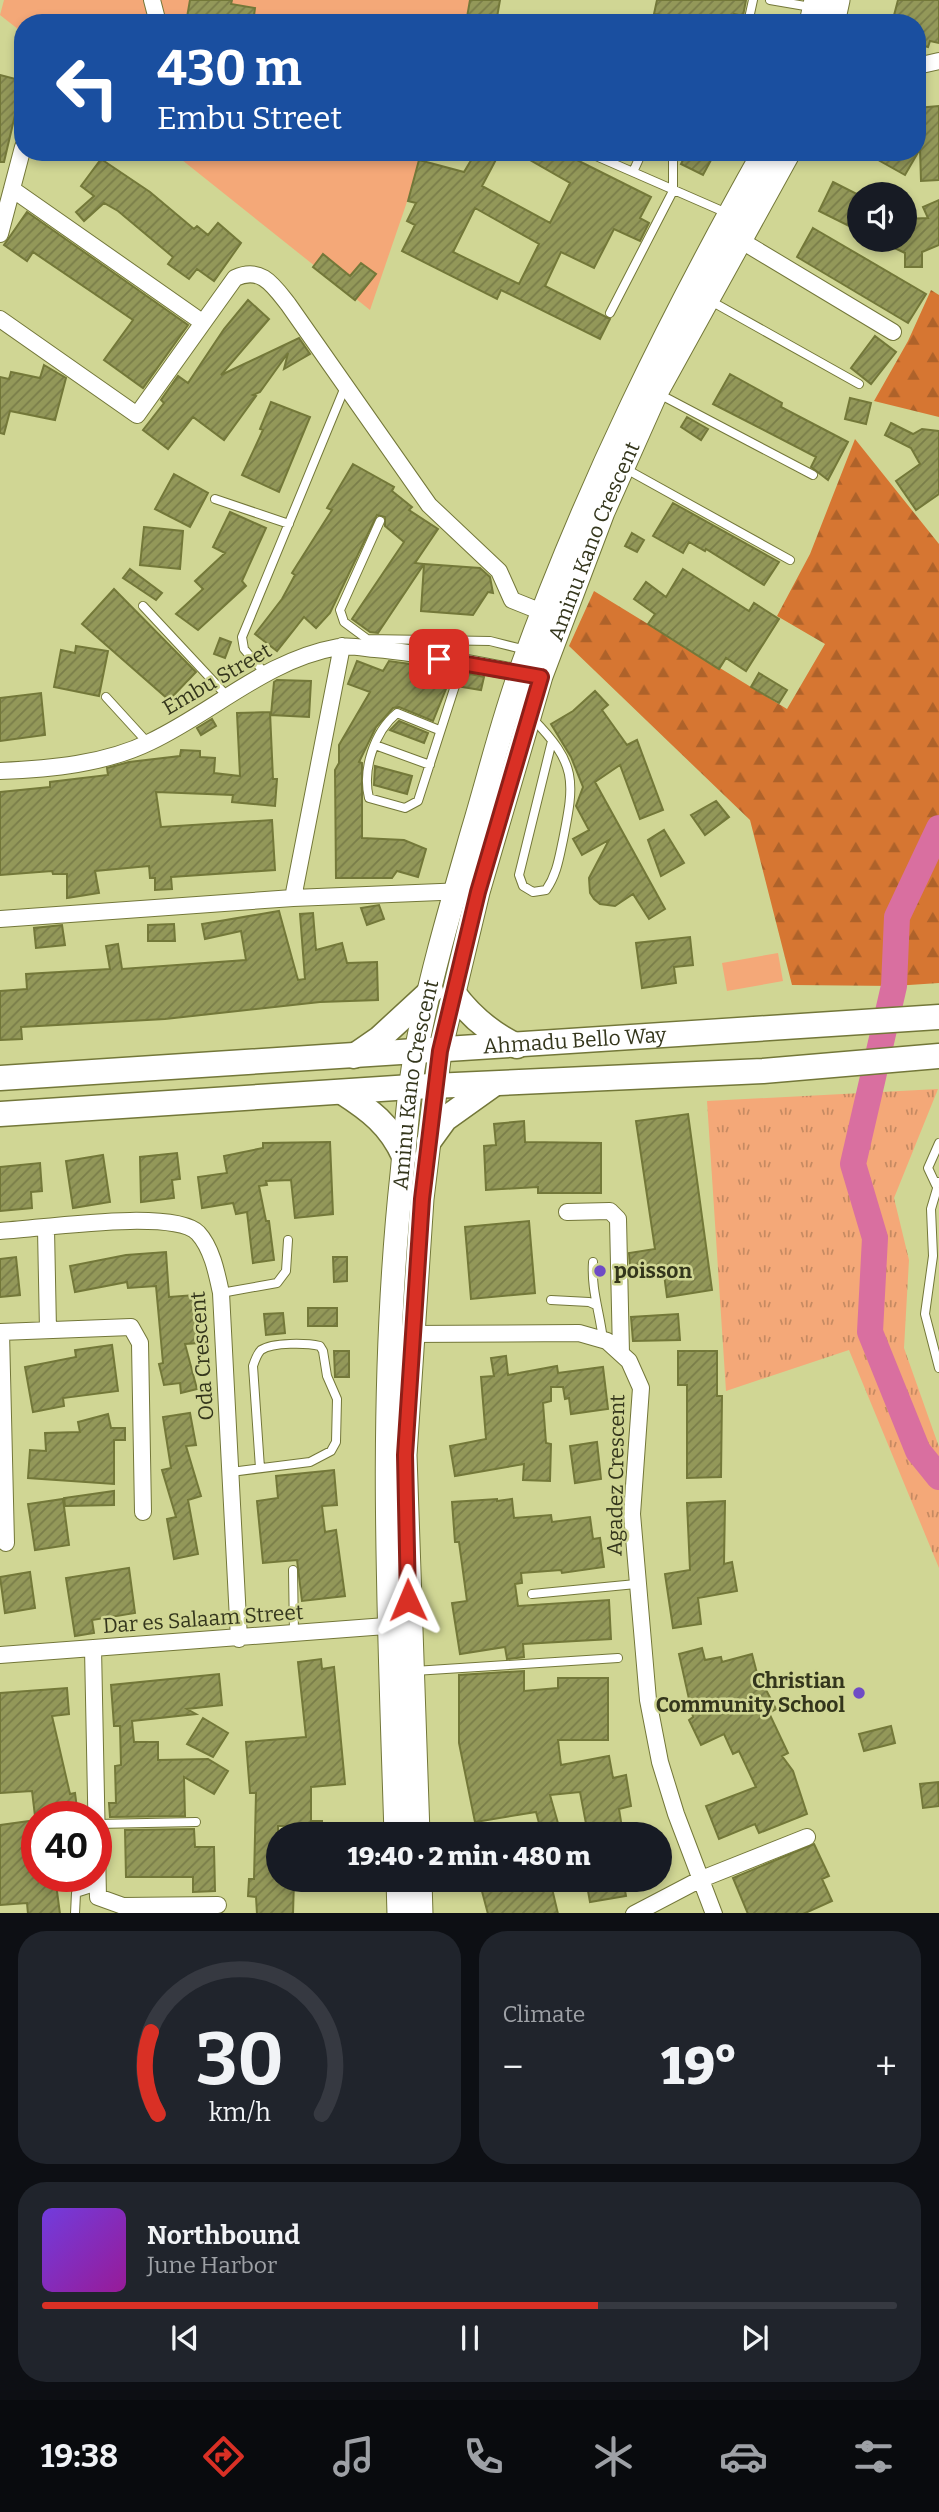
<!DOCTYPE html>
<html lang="en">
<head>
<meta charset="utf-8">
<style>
	body { margin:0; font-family:Bitter,serif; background:#20242c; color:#f1f3f6; height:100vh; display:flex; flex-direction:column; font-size:26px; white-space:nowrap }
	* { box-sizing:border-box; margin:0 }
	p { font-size:23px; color:#9ea1a6 }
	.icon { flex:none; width:38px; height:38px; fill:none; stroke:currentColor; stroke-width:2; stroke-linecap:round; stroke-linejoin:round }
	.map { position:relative; height:1913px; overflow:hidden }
	.drawer { display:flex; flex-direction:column; gap:18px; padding:18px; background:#0d0f14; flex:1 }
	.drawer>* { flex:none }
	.top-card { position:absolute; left:14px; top:14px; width:912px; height:147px; border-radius:28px; box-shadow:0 4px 10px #0003; background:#1a4fa0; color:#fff; overflow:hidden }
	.controls { position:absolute; left:847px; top:182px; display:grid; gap:14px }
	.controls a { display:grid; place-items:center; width:70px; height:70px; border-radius:50%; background:#171b24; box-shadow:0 4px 10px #0003; font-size:35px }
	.speed { position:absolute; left:21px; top:1801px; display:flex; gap:14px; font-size:35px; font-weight:700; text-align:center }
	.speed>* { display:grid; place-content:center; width:91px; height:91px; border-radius:50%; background:#171b24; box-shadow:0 4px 10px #0003; line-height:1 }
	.speed .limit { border:10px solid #d22; background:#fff; color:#111 }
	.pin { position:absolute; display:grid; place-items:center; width:60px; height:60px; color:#fff; margin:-30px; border-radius:14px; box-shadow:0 4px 10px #0006 }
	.me { position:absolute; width:77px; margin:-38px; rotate:359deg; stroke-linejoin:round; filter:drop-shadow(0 0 5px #0008) }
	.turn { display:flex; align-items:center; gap:24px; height:147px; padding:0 28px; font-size:32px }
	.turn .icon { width:91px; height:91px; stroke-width:2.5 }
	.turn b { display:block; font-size:49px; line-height:60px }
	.big { font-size:52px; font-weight:800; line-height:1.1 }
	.drawer .card { flex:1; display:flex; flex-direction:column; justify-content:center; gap:10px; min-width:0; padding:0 24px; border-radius:28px; background:#20242c }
	.drawer .dial { align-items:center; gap:0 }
	.dial svg { height:182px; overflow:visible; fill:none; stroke:#363941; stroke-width:7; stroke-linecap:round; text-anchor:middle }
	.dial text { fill:#f1f3f6; stroke:none }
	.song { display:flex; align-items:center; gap:21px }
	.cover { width:84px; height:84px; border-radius:10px; background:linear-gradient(135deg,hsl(260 70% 55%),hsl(300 70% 35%)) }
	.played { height:7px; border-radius:4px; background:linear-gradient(90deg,#d93025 65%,#363941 65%) }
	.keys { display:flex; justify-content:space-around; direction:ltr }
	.heat { display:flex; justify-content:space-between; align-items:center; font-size:38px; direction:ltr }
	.drawer .tiles { flex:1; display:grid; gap:18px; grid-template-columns:1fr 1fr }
	.card:last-child { grid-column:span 2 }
	.trip { position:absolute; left:266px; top:1822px; width:406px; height:70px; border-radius:35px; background:#171b24; box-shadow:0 4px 10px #0003; font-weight:800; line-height:70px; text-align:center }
	.dock { display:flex; height:112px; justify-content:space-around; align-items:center; background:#090b0e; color:#9ea1a6 }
	.dock .icon { width:49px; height:49px }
	.dock .active { color:#d93025 }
	.dock b { font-size:32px; color:#f1f3f6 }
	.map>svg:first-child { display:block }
	.grass { fill:url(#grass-tufts) }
	.forest { fill:url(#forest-firs) }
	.park { fill:#f4a878 }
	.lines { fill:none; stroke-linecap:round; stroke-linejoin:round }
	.river { stroke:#d96fa0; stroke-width:26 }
	.building { fill:url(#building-hatch); stroke:#737839; stroke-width:2; fill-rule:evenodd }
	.lane-casing { stroke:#737739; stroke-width:10 }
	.street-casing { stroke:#737739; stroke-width:18 }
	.secondary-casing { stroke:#737739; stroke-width:25 }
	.primary-casing { stroke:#737739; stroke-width:27 }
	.lane { stroke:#fff; stroke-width:8 }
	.street { stroke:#fff; stroke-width:16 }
	.secondary { stroke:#fff; stroke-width:23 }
	.primary { stroke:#fff; stroke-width:24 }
	.route-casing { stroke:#8d1f18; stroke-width:18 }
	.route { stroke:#d93025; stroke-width:12 }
	.poi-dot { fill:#6f4cc5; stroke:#d0d694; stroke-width:2.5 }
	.labels { text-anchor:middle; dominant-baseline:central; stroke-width:5; stroke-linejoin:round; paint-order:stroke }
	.street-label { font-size:21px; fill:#34361c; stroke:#d0d694 }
	.poi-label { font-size:21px; font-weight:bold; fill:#34361c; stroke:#d0d694; text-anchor:start }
</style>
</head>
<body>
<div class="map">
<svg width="939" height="1914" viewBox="0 0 939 1914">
	<defs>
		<pattern id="grass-tufts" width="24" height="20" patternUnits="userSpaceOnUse" patternTransform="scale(1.75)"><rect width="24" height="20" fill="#f4a878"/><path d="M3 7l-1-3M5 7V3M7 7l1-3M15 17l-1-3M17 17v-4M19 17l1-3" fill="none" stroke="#c68a62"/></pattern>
		<pattern id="forest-firs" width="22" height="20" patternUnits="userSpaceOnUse" patternTransform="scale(1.75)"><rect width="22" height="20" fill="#d67632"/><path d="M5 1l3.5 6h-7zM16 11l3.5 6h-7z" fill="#ae622a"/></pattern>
		<pattern id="building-hatch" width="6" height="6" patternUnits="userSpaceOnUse" patternTransform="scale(1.75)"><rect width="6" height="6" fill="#939859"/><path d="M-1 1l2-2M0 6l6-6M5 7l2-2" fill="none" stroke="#797d49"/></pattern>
	</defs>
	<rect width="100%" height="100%" fill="#d0d694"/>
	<!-- grass -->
	<path class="grass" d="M938,1089L894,1198L909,1260L904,1348L939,1447V1568L849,1350L726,1391L707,1101Z"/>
	<!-- forest -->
	<path class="forest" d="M931,290L939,295V417L874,401L908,341Z
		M855,439L939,544V983L894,986L792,985L750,820L569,646L594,591L787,709L825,644L777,616L810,554Z"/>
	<!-- park -->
	<path class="park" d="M4,0H471L469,23H23V33L0,15Z
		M172,152H424L370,310Z
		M778,953L783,981L727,991L722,963Z"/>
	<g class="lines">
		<!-- river -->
		<path class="river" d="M939,828L897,917L894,986L853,1164L875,1238L870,1332L918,1451L939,1477"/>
	</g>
	<!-- building -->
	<path class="building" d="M190,0H232L231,4L255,8L253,23H186Z
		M470,0H500L496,23H466Z
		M657,0H746L743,16L734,14L730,23L654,14Z
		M898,0H939V43L930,41L928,47L917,44V23H892Z
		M0,75L23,81L4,162H0Z
		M939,106V180L921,181L920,149L905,175L864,152H917V108Z
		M476,152H500L482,186L550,223L570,183L516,152H561L651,197L640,218L649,223L640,241L614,229L594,268L561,252L545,286L610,319L600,339L501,290L497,299L402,251L415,225L407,221L416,203L408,201L419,160L464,172ZM475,208L539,244L519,284L453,252Z
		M687,152H702L712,158L703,175L681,164Z
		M101,159L150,192L194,229L197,226L208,235L218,223L241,243L214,281L197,269L189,279L168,264L173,257L118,211L104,203L84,221L76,212L94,196L81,186Z
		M833,182L859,195V231L819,211Z
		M939,200V245L922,252V267H905V253L878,240H905V219L928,218L923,207Z
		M27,212L188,325L143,388L104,360L133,320L33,252L27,261L4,245Z
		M813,228L926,294L908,323L797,257Z
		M323,254L350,276L361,263L376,274L355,300L313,267Z
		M248,300L269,319L221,375L299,338L310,354L284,369L288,353L260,392L253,395L256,396L224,440L193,417L168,449L143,430L164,403L161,400L178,376L188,383L224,329Z
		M875,336L896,352L871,384L851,368Z
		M44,365L66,378L55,420L10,411L4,434L0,433V377L9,379L11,372L40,378Z
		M730,374L782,403L781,407L848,442L828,480L811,467L816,457L713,404Z
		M850,398L871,403L866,424L845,419Z
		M271,402L310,417L279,492L242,475L263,430L260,429Z
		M687,417L708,429L701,440L681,427Z
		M891,423L913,434L922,429L939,431V494L916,510L896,481L920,464L911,448L885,435Z
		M353,464L394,487L392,491L412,507L409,510L438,529L415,563L424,564L378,633L370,632L352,619L404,542L385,526V517L377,515L330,613L316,628L304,617L277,651L255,634L282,599L295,575L292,573L332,510L327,508Z
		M174,474L208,493L190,527L155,509Z
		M673,503L779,562L764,585L706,549L705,551L689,542L683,553L653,536Z
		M230,512L266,528L242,581L246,586L198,630L176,614L203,589L195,581L225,553L213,547Z
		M144,527L183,531L180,569L140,565Z
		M632,533L644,540L637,552L625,546Z
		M424,564L480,568L490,577L493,593L488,592L473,615L421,611Z
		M130,569L162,593L156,600L123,578Z
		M683,569L749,611L754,603L779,619L746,671L726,658L719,669L648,624L655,614L634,599L646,582L666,597Z
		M114,589L196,672L169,700L82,624Z
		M220,638L231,642L225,658L214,654Z
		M76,646L108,651L99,696L54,687L61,650L75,653Z
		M357,661L383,671L389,661L417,665L428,671L430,667L440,669L452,674L433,721L399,707L393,708L376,727L359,762L362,763V838L404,840L426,849L418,877L397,871L392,878H336L335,770L339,763V745L370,692L348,684Z
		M466,673L484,677L481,690L462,687Z
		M759,673L787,690L779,703L751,687Z
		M277,680L311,681L309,717L271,715L274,682Z
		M595,691L608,705L602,710L627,745L637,740L663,810L640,819L620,765L595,782L665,909L649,919L633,894L615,906L600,904L594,899L590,893L589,878L609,840L582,855L573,839L589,830L576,806L583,787L571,757L551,724L573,711Z
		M41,693L45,735L0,741V698Z
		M270,712L273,779H277L275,806L232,802L233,795L156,792L161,827L272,820L275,870L171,877L172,889L155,890V878H150L149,866L95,871L99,893L67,898V874H53L52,871L0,875V792L50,787V782L108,775L107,768L129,762L180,756L181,750L200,751V757L215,758L214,773L240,776L237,713Z
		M212,719L216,726L201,735L197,728Z
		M399,721L428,733L424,743L390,730Z
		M375,766L412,776L407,794L374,785Z
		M716,801L729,817L705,835L691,815Z
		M664,830L684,863L661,876L648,840Z
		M379,905L384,919L367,925L361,908Z
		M279,911L298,980L305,979L300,914L313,913L316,950L342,943L347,963L377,962L378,1000L320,1002L165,1019L21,1027L22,1039L0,1040V991L27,989L26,974L110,969L106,946L118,944L122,969L246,960L241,931L205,939L202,924Z
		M174,924L175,941H148V925Z
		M62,925L65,945L36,948L34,928Z
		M690,937L693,965L674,967L676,983L642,988L636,943Z
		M688,1114L712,1290L667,1297L664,1274L640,1278L638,1265L630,1266L629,1253L655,1249L636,1121Z
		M524,1121L525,1142L601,1143V1193H538V1187L486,1190L484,1146L496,1145L494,1124Z
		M330,1142L333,1214L295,1218L291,1180L266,1181L267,1185L259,1186L266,1221H269L274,1260L253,1263L247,1212L236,1214L233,1203L202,1208L198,1177L227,1173L224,1156L263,1148V1143Z
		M177,1153L180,1179L172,1180L174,1198L141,1202L140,1157Z
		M103,1155L110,1202L73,1208L66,1161Z
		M40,1163L42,1191L31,1192L32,1208L0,1211V1167Z
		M529,1221L535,1293L471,1299L465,1227Z
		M166,1252L169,1297L195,1295L199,1343L185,1344L197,1389L181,1393L180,1383L164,1385L159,1364L163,1363L156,1286L128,1288L127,1282L75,1292L70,1266L126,1255Z
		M16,1257L20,1295L0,1297V1259Z
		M333,1257H347V1281L334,1282Z
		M308,1308H337V1326H308Z
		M283,1313L285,1333L266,1335L264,1314Z
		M678,1314L680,1340L633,1341L631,1317Z
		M112,1345L118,1391L63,1398L64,1406L33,1412L25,1367L76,1357L75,1350Z
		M334,1351H349V1377H335Z
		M678,1351H717V1396H722L721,1477L687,1478V1385H678Z
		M506,1356L508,1375L557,1366L558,1373L603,1367L608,1409L571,1414L569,1398L565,1399L563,1387H551V1401L543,1403L546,1443L551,1444L550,1481L523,1480L524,1464L455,1476L450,1446L486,1439L481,1377L494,1376L491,1358Z
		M190,1413L196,1445L186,1446L201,1496L188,1500L198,1554L174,1559L167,1519L176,1517L162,1470L171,1468L163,1417Z
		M108,1414L111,1428H125V1440H114V1484L28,1478L30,1450L46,1451L45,1433L80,1432L78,1422Z
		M597,1442L601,1479L575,1483L570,1446Z
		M334,1470L337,1505L322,1506L325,1532L336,1530L345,1596L302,1601L297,1560L263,1563L257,1501L278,1498L276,1476Z
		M114,1491V1505L65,1506L64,1498Z
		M63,1499L69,1545L35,1550L28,1504Z
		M497,1499V1501L512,1499L514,1518L551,1515L552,1522L590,1517L593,1539L600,1538L604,1567L562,1573L561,1570L521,1573L522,1583L515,1584L518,1606L609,1600L611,1639L523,1644L524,1657L507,1659L505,1647L460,1654L452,1603L467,1601L459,1542H455L452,1502Z
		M725,1501L724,1564L732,1562L737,1591L698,1598L701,1624L673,1628L665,1574L690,1570L687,1503Z
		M129,1568L135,1613L92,1620L94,1633L75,1636L66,1578Z
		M30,1572L35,1608L5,1613L0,1577Z
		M702,1648L705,1660L721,1657L722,1662L752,1654L760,1685L763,1684L776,1709L769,1713L788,1753L782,1756L793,1771L807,1814L759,1833L755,1824L719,1839L706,1806L756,1787L739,1751L733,1754L724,1734L701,1745L689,1720L693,1717L679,1654Z
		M321,1659L322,1669L334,1667L345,1784L311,1787V1821H322V1834H302V1826H278V1880H294L293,1914H257L256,1897L248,1896L249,1879H254L256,1793H250L246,1742L306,1737L298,1662Z
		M524,1671V1691L558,1688V1678H608V1740H558L561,1765L609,1756L613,1778L626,1775L631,1806L619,1809L622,1828L588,1834L580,1792L550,1795L561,1834H542L536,1812L475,1822L459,1743V1675Z
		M219,1674L222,1705L187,1709L196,1714L132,1721L134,1742H158V1760L208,1759L228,1771L214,1794L184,1777L185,1816L110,1817L109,1803H116L115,1766L121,1765L120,1726H114L111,1685Z
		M67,1688L69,1714L52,1716L70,1794L75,1793L78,1816H35L32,1791L0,1793V1693Z
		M203,1718L228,1733L213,1757L187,1744Z
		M891,1726L895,1743L864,1751L859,1734Z
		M938,1782L939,1806L923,1808L920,1784Z
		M37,1820V1876H55L60,1914H28L27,1903L0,1905V1825Z
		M194,1829L195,1847H214L215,1891L193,1892V1877H126L125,1830Z
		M814,1844L829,1876L822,1879L832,1901L803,1914H748L733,1878Z
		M479,1880H550L558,1914H488Z
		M586,1880H623L626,1896L590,1902Z"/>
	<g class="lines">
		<!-- lane casing -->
		<g class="lane-casing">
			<path id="lane" d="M770,0L811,7
				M748,23L753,0
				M587,152L729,214
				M633,172L642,152
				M709,300L859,384
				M610,313L673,191V161L676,152
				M659,394L813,475
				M626,469L790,560
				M215,499L289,524
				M380,521L340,610L344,622L367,639L490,641L526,650
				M143,606L227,696
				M264,672L244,649L242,637L345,387
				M106,697L148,743
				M532,718C577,764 575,780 563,840C559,858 557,874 546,890L533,892L523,886L519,875L552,741
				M439,730L397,713C374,732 362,770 369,798L405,808L418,801L462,664
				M375,745L430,765
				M939,1182L931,1209L933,1256L925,1314L939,1368
				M936,1185L928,1168L939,1143
				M593,1262C591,1290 600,1313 603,1340
				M221,1293L277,1283L286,1271L288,1240
				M551,1300L589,1302L596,1305
				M231,1472L310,1462L331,1451L336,1442L337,1399L327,1376L323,1351L320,1346C307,1343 273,1342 261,1350C257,1354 255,1360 253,1366L260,1468
				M293,1570L294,1634
				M532,1594L636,1584
				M414,1671L618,1658
				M97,1824L196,1822
				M75,1914L76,1893L98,1886"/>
		</g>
		<!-- street casing -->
		<g class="street-casing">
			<path id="street" d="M152,0L158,23
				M917,66L939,61
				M12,189L202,322
				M0,234L23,147
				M740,240L893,332
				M0,319L137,415L235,278C261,266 273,285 288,304L429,505L499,571L512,600L542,612
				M0,771C50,769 105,764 150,742C215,711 266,660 338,647C350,645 364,648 375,649C426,653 477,666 527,674
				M293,898L342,646
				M0,919L293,898L465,891
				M567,1212L610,1211L618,1219L621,1353
				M46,1229L48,1330
				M0,1231C39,1229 173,1208 198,1233C212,1248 217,1274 221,1293L239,1639
				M0,1332L131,1327L140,1343L143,1512
				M1,1332L6,1543
				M406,1334L579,1333L607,1341L629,1361L641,1388L632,1514L648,1700L660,1762L676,1814L714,1914
				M93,1648L98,1897L123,1906L218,1905
				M0,1655L399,1625
				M634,1914L699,1880L807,1837"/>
		</g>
		<!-- secondary casing -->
		<g class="secondary-casing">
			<g id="secondary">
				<path d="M811,23L816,0"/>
				<path d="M833,23L838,0"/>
				<path id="s1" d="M396,1834C389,1613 378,1395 402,1174C406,1134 408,1092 416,1052C430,977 452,903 473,830C489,777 502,722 521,670C586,489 670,319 764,152"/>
				<path id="s2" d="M418,1834L405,1455L422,1199L440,1051L478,892L541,676L603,512L656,393L789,152"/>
				<path d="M398,1880L399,1914"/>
				<path d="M420,1880L421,1914"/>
			</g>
		</g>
		<!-- primary casing -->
		<g class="primary-casing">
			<g id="primary">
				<path d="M454,994C471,1017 490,1033 517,1046"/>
				<path d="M354,1056L380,1038L431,991"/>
				<path id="s3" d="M0,1078L939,1017"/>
				<path d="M342,1092C370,1110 390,1125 404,1156"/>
				<path d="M0,1114L411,1087L763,1071L939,1056"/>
				<path d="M429,1141L445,1119L494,1084"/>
			</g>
		</g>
		<!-- lane -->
		<use href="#lane" class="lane"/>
		<!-- street -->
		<use href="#street" class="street"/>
		<!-- secondary -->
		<use href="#secondary" class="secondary"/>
		<!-- primary -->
		<use href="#primary" class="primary"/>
	</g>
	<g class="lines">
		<!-- route casing -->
		<g class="route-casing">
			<path id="route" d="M408,1600L405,1455L422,1199L440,1051L478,892L541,677L439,659"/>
		</g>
		<!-- route -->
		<use href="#route" class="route"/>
	</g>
	<!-- markers -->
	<g class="poi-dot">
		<circle cx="600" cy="1271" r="7"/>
		<circle cx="859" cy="1693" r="7"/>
	</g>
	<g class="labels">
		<!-- street labels -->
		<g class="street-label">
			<text stroke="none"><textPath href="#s2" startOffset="1318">Aminu Kano Crescent</textPath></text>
			<text transform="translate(217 679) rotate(-30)">Embu Street</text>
			<text stroke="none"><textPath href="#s3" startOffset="576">Ahmadu Bello Way</textPath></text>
			<text stroke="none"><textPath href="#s1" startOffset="751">Aminu Kano Crescent</textPath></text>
			<text transform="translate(202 1356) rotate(-94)">Oda Crescent</text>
			<text transform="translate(616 1475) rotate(-89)">Agadez Crescent</text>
			<text transform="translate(203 1619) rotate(-4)">Dar es Salaam Street</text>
		</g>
		<!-- poi labels -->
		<g class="poi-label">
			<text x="614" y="1271">poisson</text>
			<text x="845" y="1681" text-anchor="end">Christian<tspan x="845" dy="24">Community School</tspan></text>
		</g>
	</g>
</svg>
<div class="controls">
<a><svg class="icon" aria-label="sound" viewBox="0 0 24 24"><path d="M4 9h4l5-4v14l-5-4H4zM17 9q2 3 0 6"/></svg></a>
</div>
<div class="speed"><div class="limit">40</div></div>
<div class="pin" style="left:439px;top:659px;background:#d93025"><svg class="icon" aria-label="arrive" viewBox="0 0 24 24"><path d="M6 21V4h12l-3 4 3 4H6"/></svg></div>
<svg class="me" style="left:408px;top:1600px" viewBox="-20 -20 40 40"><path d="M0-17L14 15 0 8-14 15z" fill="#d93025" stroke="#fff" stroke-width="4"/></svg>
<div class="trip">19:40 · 2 min · 480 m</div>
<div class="top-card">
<div class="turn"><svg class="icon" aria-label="left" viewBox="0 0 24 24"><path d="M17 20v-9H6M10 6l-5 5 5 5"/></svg><div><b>430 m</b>Embu Street</div></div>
</div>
</div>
<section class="drawer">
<div class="tiles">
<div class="card dial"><svg viewBox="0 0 100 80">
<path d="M14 69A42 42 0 1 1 86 69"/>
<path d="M14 69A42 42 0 0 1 11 33" stroke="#d93025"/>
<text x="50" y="56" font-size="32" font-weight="700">30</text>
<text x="50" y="72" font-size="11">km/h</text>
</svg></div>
<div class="card"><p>Climate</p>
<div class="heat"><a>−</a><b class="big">19°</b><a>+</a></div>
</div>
<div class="card">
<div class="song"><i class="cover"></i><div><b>Northbound</b><p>June Harbor</p></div></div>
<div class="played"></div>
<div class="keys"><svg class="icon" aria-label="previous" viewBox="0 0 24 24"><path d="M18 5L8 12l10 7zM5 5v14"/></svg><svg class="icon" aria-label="pause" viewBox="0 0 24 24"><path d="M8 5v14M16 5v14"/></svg><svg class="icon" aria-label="next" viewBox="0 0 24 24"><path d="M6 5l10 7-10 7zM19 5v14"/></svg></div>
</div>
</div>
</section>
<nav class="dock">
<b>19:38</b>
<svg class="icon active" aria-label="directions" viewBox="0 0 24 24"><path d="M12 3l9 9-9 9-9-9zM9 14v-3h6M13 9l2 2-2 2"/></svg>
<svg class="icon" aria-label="music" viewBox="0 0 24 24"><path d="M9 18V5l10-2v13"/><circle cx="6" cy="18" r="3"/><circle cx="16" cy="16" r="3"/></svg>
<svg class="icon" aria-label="phone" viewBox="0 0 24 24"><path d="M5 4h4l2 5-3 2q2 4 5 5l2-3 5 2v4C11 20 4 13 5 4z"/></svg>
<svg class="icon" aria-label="climate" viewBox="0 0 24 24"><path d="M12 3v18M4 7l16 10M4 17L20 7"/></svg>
<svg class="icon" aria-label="car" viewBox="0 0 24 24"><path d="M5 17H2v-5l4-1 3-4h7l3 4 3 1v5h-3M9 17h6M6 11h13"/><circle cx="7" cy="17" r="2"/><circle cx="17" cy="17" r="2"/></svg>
<svg class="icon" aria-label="filters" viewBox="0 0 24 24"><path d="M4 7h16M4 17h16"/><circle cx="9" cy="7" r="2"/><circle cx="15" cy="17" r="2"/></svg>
</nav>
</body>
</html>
